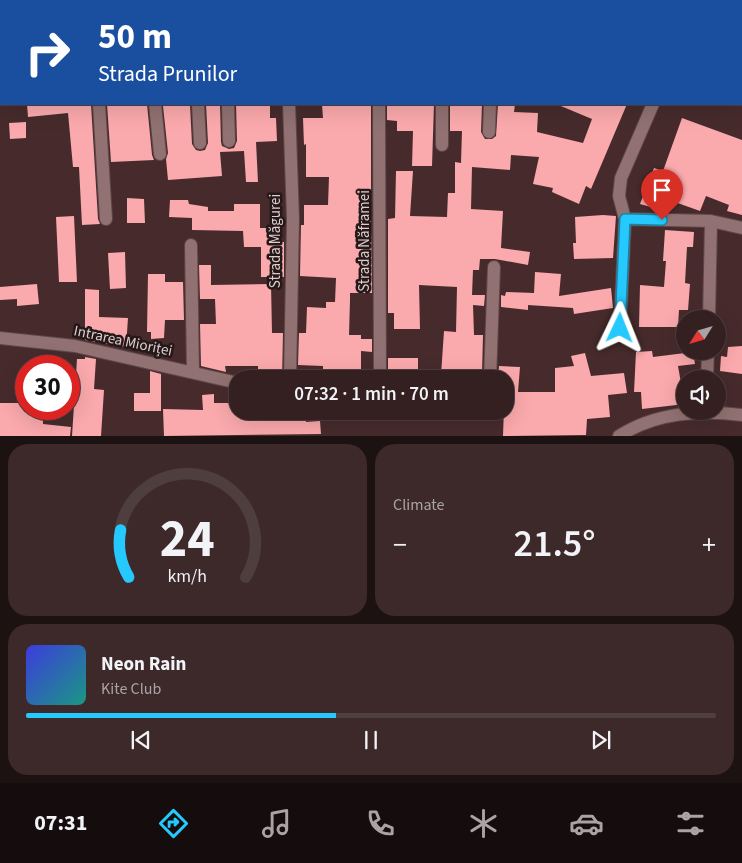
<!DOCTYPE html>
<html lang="en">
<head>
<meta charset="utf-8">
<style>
	body { margin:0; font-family:"Source Sans 3",sans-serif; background:#3d282a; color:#f1f3f6; height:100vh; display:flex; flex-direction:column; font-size:19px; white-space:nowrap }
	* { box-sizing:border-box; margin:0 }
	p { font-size:16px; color:#aaa3a5 }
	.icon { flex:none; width:28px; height:28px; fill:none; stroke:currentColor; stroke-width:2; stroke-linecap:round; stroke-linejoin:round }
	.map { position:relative; height:436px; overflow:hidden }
	.sheet { display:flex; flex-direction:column; gap:8px; padding:8px; background:#1d1212; flex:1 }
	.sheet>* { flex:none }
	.banner { position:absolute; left:0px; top:0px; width:742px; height:105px; box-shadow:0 5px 20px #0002,0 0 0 1px #4f3e3f; background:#1a4fa0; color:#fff; overflow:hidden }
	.needle { width:32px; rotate:233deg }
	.tools { position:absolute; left:676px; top:310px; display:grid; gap:10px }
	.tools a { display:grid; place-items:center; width:50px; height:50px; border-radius:50%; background:#352021; box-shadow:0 5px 20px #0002,0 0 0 1px #4f3e3f; font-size:25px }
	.speed { position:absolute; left:15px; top:355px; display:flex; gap:10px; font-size:25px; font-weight:700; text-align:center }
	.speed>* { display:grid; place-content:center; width:65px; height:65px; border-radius:50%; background:#352021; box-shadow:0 5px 20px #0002,0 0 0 1px #4f3e3f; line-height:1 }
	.speed .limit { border:8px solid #d22; background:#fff; color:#111 }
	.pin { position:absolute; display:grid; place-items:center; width:42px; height:42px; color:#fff; margin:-51px -21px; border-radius:50% 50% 50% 0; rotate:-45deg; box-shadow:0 0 5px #0007 }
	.pin .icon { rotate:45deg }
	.me { position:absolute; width:55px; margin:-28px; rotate:2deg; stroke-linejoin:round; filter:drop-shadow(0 0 4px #0008) }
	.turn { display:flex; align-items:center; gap:18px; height:105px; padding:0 15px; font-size:22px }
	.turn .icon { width:65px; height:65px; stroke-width:2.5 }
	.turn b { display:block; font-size:35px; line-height:42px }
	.big { font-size:38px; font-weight:600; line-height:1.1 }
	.sheet .widget { flex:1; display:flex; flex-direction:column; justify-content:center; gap:8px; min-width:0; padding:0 18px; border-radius:20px; background:#3d282a }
	.sheet .dial { align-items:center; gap:0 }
	.dial svg { height:130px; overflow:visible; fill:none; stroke:#4f3e3f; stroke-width:7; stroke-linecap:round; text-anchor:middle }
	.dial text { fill:#f1f3f6; stroke:none }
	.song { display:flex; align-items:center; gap:15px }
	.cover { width:60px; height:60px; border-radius:8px; background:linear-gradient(135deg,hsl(240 70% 55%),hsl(170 70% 35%)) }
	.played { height:5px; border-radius:2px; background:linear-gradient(90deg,#25c9fe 45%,#4f3e3f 45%) }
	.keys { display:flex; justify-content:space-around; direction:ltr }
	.heat { display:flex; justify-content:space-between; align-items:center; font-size:28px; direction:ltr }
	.sheet .tiles { flex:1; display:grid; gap:8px; grid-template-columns:1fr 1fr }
	.widget:last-child { grid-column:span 2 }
	.trip { position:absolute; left:229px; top:370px; width:285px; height:50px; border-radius:20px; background:#352021; box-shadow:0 5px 20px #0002,0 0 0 1px #4f3e3f; font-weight:600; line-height:50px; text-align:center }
	.tab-bar { display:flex; height:80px; justify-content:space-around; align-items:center; background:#150d0d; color:#aaa3a5 }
	.tab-bar .icon { width:35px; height:35px }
	.tab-bar .on { color:#25c9fe }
	.tab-bar b { font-size:22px; color:#f1f3f6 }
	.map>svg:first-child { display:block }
	.building { fill:#faa9ac }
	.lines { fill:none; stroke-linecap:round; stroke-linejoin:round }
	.minor-casing { stroke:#5e4749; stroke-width:14 }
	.minor { stroke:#917172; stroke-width:12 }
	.route-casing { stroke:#1883a5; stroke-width:12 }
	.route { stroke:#25c9fe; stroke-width:9 }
	.labels { text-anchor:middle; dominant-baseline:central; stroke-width:5; stroke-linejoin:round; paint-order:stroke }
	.street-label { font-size:15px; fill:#dfcccd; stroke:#241818 }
</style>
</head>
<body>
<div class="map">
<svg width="742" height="436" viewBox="0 0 742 436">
	<rect width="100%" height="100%" fill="#472b2c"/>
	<!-- building -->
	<path class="building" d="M27,104H91L98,219L100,224L82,225L79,167H73L68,113L28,117Z
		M107,104H147L152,155L154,160L111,162Z
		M206,104H220L221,142L222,146L229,149L234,148L237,141L236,104H270V118H276L277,141L256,142L258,182H246L244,151L220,152L222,176L168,180L166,159L168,153L163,106L190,105L192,144L196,150L200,151L205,150L208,143Z
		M322,104H371V193H368L367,218H371L372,293H350V300L349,335H361V339H372V352L361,351V379H323V366L298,365L299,333H306L307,307L326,308V302H335L336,278L300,276L301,225H304V205H328L329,177H306V144L304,145L303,118H323Z
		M387,104H434L432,166H412L413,131H397V121L387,120Z
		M474,104H482L481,132L485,139H492L496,136L498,104H515L514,112L538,113L537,132L583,143L592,119L556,104H627L591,189L586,186L579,204L552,192L553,188L533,184L539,157L511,155L510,170L472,167L471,209L503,211L501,248L530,252L528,265L495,259H480L479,270H473L472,295H485L484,306L473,305L474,335H483L482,373H469V379H452L441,375L444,331L456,332L457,287L419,285L420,329H394V313H388V219L395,218L396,171H413L410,216L447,217L448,193H455V162L461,163L462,131H450V106H474Z
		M682,118L742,140V215L727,211L729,205L706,196L700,211L672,201L668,212L640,204L654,168L663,171Z
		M26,122V138L10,139L9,123Z
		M127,198L144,199L145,223H127Z
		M170,200H188L189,204L208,207V211H234V204H260V228H270V241L284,242V277H261V247H244L243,231L192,230V218L169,217Z
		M603,215L616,216L613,258L574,259L573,243H576L575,217Z
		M74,216L77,282H59L56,217Z
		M665,230L694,232L693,247H687L685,283L690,284L688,310H679L678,327H639L640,285L664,287L666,261H663Z
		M125,252L126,288L110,289L108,253Z
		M199,265H211V285L271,284L272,333H283L282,379H258V366H225L226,372L201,366L200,324H216L215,299H200Z
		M535,272L561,274L559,296L611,288L613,308L574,314L573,308L528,305V310L501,307V295L505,296L506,292L534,293Z
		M148,274H165V282H183L184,320H165L164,338L151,339V332H147Z
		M37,284L39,304L17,306V299L0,300V287Z
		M85,289L99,290V317L128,318L126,347L85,340Z
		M742,346V374L720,371L721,356L727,357L728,347Z
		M652,351L653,357L693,352L695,364L678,366L682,389H685V404L642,409L641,392H634L636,352Z
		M585,353L591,376L624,373L627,393L608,395L610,417L587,419L586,435L503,436L505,379H498L499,366L520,367L518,392H555V368L574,366L571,356Z
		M85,357L96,359L94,389L104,390L101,436H72L77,359H85Z
		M388,358H418V376H388Z
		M150,371L161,374V411H134V393H150Z
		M214,394V403H238V411H245V413L305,411L306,422L320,421L321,434L164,436L163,409L203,410L202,395Z
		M0,403H26V409H43V424L71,427L70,436H0Z"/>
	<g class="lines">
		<!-- minor casing -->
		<g class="minor-casing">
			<path id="minor" d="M14,0V1
				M56,0V1
				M93,0V1
				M145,0L146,1
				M193,0V1
				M224,0V1
				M286,0V1
				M388,0L393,1
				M696,1V0
				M741,97L742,98
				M99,104L106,219
				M155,104L160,154
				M198,104L200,143
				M228,104L229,141
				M289,104L293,219L290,379
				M379,104L380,379
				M489,132L490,104
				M442,145V104
				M625,219L711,221L742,228
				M191,245L193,372
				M709,319L711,221
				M620,328L625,219L619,196L621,178L653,104
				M0,338L75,346L238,383
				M490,379L494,267
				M707,379L708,351
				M619,436C657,412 699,410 742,415"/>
		</g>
		<!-- minor -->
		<use href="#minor" class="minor"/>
	</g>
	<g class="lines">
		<!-- route casing -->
		<g class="route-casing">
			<path id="route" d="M620,328L625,219L662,220"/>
		</g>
		<!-- route -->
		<use href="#route" class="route"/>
	</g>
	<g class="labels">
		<!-- street labels -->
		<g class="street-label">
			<text transform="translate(275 241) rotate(-90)">Strada Măgurei</text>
			<text transform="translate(364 241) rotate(-90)">Strada Năframei</text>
			<text transform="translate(123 341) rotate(12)">Intrarea Mioriței</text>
		</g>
	</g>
</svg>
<div class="tools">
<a><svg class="needle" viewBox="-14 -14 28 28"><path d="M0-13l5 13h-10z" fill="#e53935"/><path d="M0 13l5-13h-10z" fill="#aaa3a5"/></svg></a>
<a><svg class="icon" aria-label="sound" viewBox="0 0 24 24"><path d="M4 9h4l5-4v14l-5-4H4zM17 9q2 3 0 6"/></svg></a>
</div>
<div class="speed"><div class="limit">30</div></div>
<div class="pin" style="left:662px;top:220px;background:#d93025"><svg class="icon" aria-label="arrive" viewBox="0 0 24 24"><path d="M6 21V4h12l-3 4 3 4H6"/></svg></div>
<svg class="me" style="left:620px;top:328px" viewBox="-20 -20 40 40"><path d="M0-17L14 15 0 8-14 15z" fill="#25c9fe" stroke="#fff" stroke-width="4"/></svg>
<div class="trip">07:32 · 1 min · 70 m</div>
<div class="banner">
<div class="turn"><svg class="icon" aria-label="right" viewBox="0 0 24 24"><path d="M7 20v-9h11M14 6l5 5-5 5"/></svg><div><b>50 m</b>Strada Prunilor</div></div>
</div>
</div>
<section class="sheet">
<div class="tiles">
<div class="widget dial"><svg viewBox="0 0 100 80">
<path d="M14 69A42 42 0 1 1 86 69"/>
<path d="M14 69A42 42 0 0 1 9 40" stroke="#25c9fe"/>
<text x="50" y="56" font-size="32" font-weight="700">24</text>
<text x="50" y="72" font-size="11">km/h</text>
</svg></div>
<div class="widget"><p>Climate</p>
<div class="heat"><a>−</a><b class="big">21.5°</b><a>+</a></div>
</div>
<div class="widget">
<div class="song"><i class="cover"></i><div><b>Neon Rain</b><p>Kite Club</p></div></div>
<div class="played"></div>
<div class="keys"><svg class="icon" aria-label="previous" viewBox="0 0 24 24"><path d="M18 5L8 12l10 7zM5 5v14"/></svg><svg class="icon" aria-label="pause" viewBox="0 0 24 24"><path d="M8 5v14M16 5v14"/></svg><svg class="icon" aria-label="next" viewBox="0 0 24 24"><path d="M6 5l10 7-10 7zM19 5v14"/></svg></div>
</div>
</div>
</section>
<nav class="tab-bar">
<b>07:31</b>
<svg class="icon on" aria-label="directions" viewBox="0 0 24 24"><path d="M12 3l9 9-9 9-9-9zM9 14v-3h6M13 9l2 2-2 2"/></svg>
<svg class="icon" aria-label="music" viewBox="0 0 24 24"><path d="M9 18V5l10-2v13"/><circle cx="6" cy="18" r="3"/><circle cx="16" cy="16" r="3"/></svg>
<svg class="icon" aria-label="phone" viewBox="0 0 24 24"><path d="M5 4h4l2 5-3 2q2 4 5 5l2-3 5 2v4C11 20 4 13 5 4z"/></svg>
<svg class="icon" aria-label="climate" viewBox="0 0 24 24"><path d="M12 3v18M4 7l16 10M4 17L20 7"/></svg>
<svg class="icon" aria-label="car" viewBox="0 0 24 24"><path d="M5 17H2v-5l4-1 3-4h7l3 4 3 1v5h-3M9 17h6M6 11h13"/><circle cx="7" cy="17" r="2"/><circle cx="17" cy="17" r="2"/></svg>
<svg class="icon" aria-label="filters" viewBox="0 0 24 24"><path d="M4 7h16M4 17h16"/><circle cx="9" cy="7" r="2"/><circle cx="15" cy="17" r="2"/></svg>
</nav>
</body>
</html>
